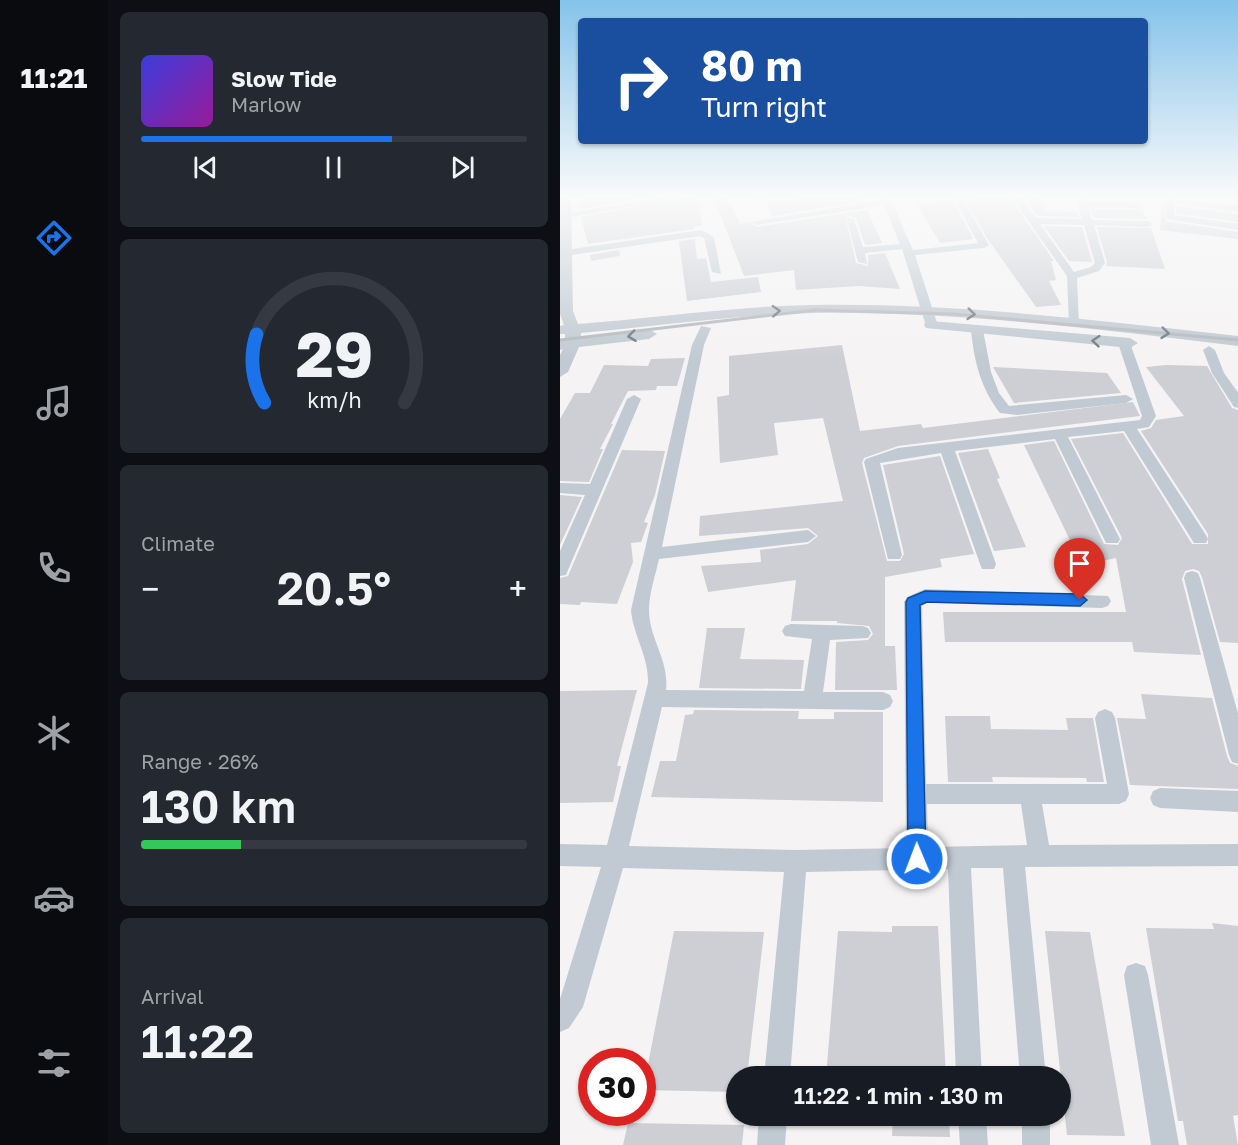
<!DOCTYPE html>
<html lang="en">
<head>
<meta charset="utf-8">
<style>
	body { margin:0; font-family:"Golos Text",sans-serif; background:#242831; color:#f1f3f6; height:100vh; display:flex; flex-direction:column; font-size:22px; white-space:nowrap }
	* { box-sizing:border-box; margin:0 }
	p { font-size:20px; color:#9ea1a6 }
	.icon { flex:none; width:33px; height:33px; fill:none; stroke:currentColor; stroke-width:2; stroke-linecap:round; stroke-linejoin:round }
	.map { position:relative; flex:1; overflow:hidden }
	.details { display:flex; flex-direction:column; gap:12px; padding:12px; background:#0d0f14; width:452px }
	.details>* { flex:none }
	.banner { position:absolute; left:18px; top:18px; width:570px; height:126px; border-radius:6px; box-shadow:0 2px 4px #0004; background:#1a4fa0; color:#fff; overflow:hidden }
	.speed { position:absolute; left:18px; top:1048px; display:flex; gap:12px; font-size:30px; font-weight:700; text-align:center }
	.speed>* { display:grid; place-content:center; width:78px; height:78px; border-radius:50%; background:#171b24; box-shadow:0 2px 4px #0004; line-height:1 }
	.speed .limit { border:9px solid #d22; background:#fff; color:#111 }
	.pin { position:absolute; display:grid; place-items:center; width:51px; height:51px; color:#fff; margin:-62px -26px; border-radius:50% 50% 50% 0; rotate:-45deg; box-shadow:0 0 6px #0007 }
	.pin .icon { rotate:45deg }
	.me { position:absolute; width:66px; margin:-33px; rotate:359deg; stroke-linejoin:round; filter:drop-shadow(0 0 4px #0008) }
	.turn { display:flex; align-items:center; gap:21px; height:126px; padding:0 24px; font-size:27px }
	.turn .icon { width:78px; height:78px; stroke-width:2.5 }
	.turn b { display:block; font-size:42px; line-height:51px }
	.big { font-size:45px; font-weight:600; line-height:1.1 }
	.details .widget { flex:1; display:flex; flex-direction:column; justify-content:center; gap:9px; min-width:0; padding:0 21px; border-radius:9px; background:#242831 }
	.details .dial { align-items:center; gap:0 }
	.dial svg { height:156px; overflow:visible; fill:none; stroke:#363941; stroke-width:7; stroke-linecap:round; text-anchor:middle }
	.dial text { fill:#f1f3f6; stroke:none }
	.song { display:flex; align-items:center; gap:18px }
	.cover { width:72px; height:72px; border-radius:9px; background:linear-gradient(135deg,hsl(240 70% 55%),hsl(300 70% 35%)) }
	.played { height:6px; border-radius:3px; background:linear-gradient(90deg,#1a73e8 65%,#363941 65%) }
	.keys { display:flex; justify-content:space-around; direction:ltr }
	.heat { display:flex; justify-content:space-between; align-items:center; font-size:33px; direction:ltr }
	.charge { height:9px; border-radius:4px; background:linear-gradient(90deg,#34c759 26%,#363941 0) }
	.trip { position:absolute; left:166px; top:1066px; width:345px; height:60px; border-radius:30px; background:#171b24; box-shadow:0 2px 4px #0004; font-weight:600; line-height:60px; text-align:center }
	main { display:flex; flex:1; min-height:0 }
	.dock { display:flex; flex-direction:column; width:108px; justify-content:space-around; align-items:center; background:#090b0e; color:#9ea1a6 }
	.dock .icon { width:42px; height:42px }
	.dock .active { color:#1a73e8 }
	.dock b { font-size:27px; color:#f1f3f6 }
	.map>svg:first-child { display:block }
	.building { fill:#cdcfd5 }
	.lines { fill:none; stroke-linecap:round; stroke-linejoin:round }
	.minor { fill:#c1cad2; fill-rule:evenodd }
	.tertiary { fill:#c1cad2; fill-rule:evenodd }
	.rail { stroke:#b5b8bd; stroke-width:3 }
	.oneway { stroke:#6e7983 }
	.route { fill:#1a73e8; stroke:#114b97; stroke-width:1.5 }
</style>
</head>
<body>
<main>
<nav class="dock">
<b>11:21</b>
<svg class="icon active" aria-label="directions" viewBox="0 0 24 24"><path d="M12 3l9 9-9 9-9-9zM9 14v-3h6M13 9l2 2-2 2"/></svg>
<svg class="icon" aria-label="music" viewBox="0 0 24 24"><path d="M9 18V5l10-2v13"/><circle cx="6" cy="18" r="3"/><circle cx="16" cy="16" r="3"/></svg>
<svg class="icon" aria-label="phone" viewBox="0 0 24 24"><path d="M5 4h4l2 5-3 2q2 4 5 5l2-3 5 2v4C11 20 4 13 5 4z"/></svg>
<svg class="icon" aria-label="climate" viewBox="0 0 24 24"><path d="M12 3v18M4 7l16 10M4 17L20 7"/></svg>
<svg class="icon" aria-label="car" viewBox="0 0 24 24"><path d="M5 17H2v-5l4-1 3-4h7l3 4 3 1v5h-3M9 17h6M6 11h13"/><circle cx="7" cy="17" r="2"/><circle cx="17" cy="17" r="2"/></svg>
<svg class="icon" aria-label="filters" viewBox="0 0 24 24"><path d="M4 7h16M4 17h16"/><circle cx="9" cy="7" r="2"/><circle cx="15" cy="17" r="2"/></svg>
</nav>
<section class="details">
<div class="widget">
<div class="song"><i class="cover"></i><div><b>Slow Tide</b><p>Marlow</p></div></div>
<div class="played"></div>
<div class="keys"><svg class="icon" aria-label="previous" viewBox="0 0 24 24"><path d="M18 5L8 12l10 7zM5 5v14"/></svg><svg class="icon" aria-label="pause" viewBox="0 0 24 24"><path d="M8 5v14M16 5v14"/></svg><svg class="icon" aria-label="next" viewBox="0 0 24 24"><path d="M6 5l10 7-10 7zM19 5v14"/></svg></div>
</div>
<div class="widget dial"><svg viewBox="0 0 100 80">
<path d="M14 69A42 42 0 1 1 86 69"/>
<path d="M14 69A42 42 0 0 1 10 34" stroke="#1a73e8"/>
<text x="50" y="56" font-size="32" font-weight="700">29</text>
<text x="50" y="72" font-size="11">km/h</text>
</svg></div>
<div class="widget"><p>Climate</p>
<div class="heat"><a>−</a><b class="big">20.5°</b><a>+</a></div>
</div>
<div class="widget"><p>Range · 26%</p><b class="big">130 km</b><div class="charge"></div></div>
<div class="widget"><p>Arrival</p><b class="big">11:22</b></div>
</section>
<div class="map">
<svg width="679" height="1145" viewBox="0 0 679 1145">
	<rect width="100%" height="100%" fill="#f5f3f3"/>
	<!-- building -->
	<path class="building" d="M20,198H83L20,209Z
		M122,198H138L142,225L134,227V229L28,244L21,217Z
		M154,198H167L180,224L189,222L196,227L307,210L322,243L305,245L296,218L285,215L296,263L308,266V255L325,253L340,289L299,286L236,290L234,270L184,276Z
		M240,198H301L303,201L212,216L206,203Z
		M450,198L494,261H491L496,280L489,281L501,305L476,307L427,238L405,199Z
		M465,198H483L484,211L518,212L519,217L477,216Z
		M393,200L413,239L380,243L357,204Z
		M602,202L606,221L678,232V239L600,230Z
		M616,206L678,214V222L616,213Z
		M531,209H582L586,219L534,218Z
		M484,226L522,227L532,262L509,261Z
		M537,227L591,228L605,269L546,266L547,262Z
		M135,239L137,259L146,258L151,282L198,277L201,292L127,301L119,241Z
		M59,250L60,256L31,261L30,255Z
		M282,345L300,431L361,424L363,428L573,402L580,416L338,446L304,458L302,463L327,561H340L344,554L323,465L380,456L414,554L380,559L382,567L325,577V646H335L337,690H275L276,642L308,640L313,634L309,626L277,623V621H231L236,580L148,592L141,566L201,562L200,550L248,544L258,536L248,528L139,536L140,516L283,501L263,418L214,423L218,455L160,463L157,397L169,395V356Z
		M125,358L117,386H97L96,390L68,391L51,424H53L40,449H43L29,482L0,481V419L15,393H30L44,365L88,366L91,359Z
		M606,365L647,366L672,408L678,410V643L660,642L642,577L639,571L633,569L625,571L622,579L641,655L574,652L572,642H385L383,612H566L556,558L522,565L464,445L494,441L544,544L558,545L562,538L511,439L563,433L632,544H648V534L581,431L591,428L596,420L624,416L586,367Z
		M433,367L547,373L561,393L454,403Z
		M428,449L440,478L437,479L466,547L434,551L398,453Z
		M62,450L105,451L95,495L84,522L88,523L81,542L71,543L73,562L57,604L21,602L20,605L0,604V578L8,576Z
		M0,495L22,497L0,545Z
		M147,628H185L180,659L244,660L241,689L139,688Z
		M77,690L57,766H61L53,802L0,803V691Z
		M581,694L652,698L667,756L670,763L678,766V789L570,785L557,718L586,719Z
		M134,710L239,711L238,719H274V712H323V802L91,797L100,761H116L125,715L133,714Z
		M385,716H430L431,729L508,730L506,718H533L544,782H527L526,778L432,777L433,782H388Z
		M652,923L678,926V1115L673,1116L678,1145H627L623,1121H618L586,928L654,929Z
		M332,926H378L386,1077H266L278,931L332,932Z
		M114,931L204,932L187,1077H177V1092L83,1090Z
		M485,931L530,932L565,1136L507,1135Z
		M333,1116H389L390,1137L332,1136Z
		M68,1123L184,1125L182,1145H63Z"/>
	<g class="lines">
		<!-- minor -->
		<path class="minor" d="M97,198H120L5,218L0,215Z
			M193,198H215L193,202Z
			M320,198H330L353,250L418,243L394,198H402L429,245L424,248L355,255L378,326L376,328L366,326L342,249L305,253L307,264L298,262L286,217L294,219L303,247L340,244L324,205L196,225L191,222L321,200Z
			M452,198H462L476,218L522,219L516,198H526L527,201L579,202L584,205L579,208L528,207L532,220L588,221L593,224L588,227L534,225L545,263L539,271L517,278L519,326L509,324L507,276ZM480,224L524,225L535,263L531,267L514,272Z
			M604,198L679,206V212L614,203V215L679,224V230L606,219Z
			M142,230L154,237L161,274L152,272L144,238L140,236L5,256L0,253L5,250Z
			M141,326L151,328L144,345L102,547L248,530L256,536L248,542L99,559C95,578 86,601 90,621C94,645 109,664 106,690L244,691L252,639L225,636L222,631L225,626L231,624L302,626L308,628L311,633L308,638L270,640L263,692H323L330,695L333,701L330,707L323,710L102,707L69,846L236,850L346,848L344,602L347,597L365,589L548,596L551,601L548,606L542,608L367,603L362,606L366,784H547L535,718L538,712L545,709L552,712L555,718L569,794L566,801L559,804H482L489,845L679,844V866L465,867L486,1077H460L443,868H411L422,1077H396L388,869L246,872L230,1077H204L224,872L63,868L23,1007L9,1028L0,1032V999L41,867L0,866V844L47,845L88,683C89,657 73,635 71,610L132,345ZM367,804H461L467,845L368,847Z
			M417,326L423,330L431,372L439,393L449,406L566,395L573,399L566,403L457,415L440,413C421,389 414,361 411,330Z
			M564,339L570,343L596,416L589,427L577,429L646,535L648,539L646,543H634L564,431L508,437L560,539L558,543H546L495,439L395,451L436,564L434,569H422L420,564L381,453L320,463L342,555L340,559H328L304,462L306,459L338,448L580,420L582,416L558,343Z
			M649,346L655,350L664,373L679,394V408L674,407L652,373L643,350Z
			M74,395L81,399L8,570L6,575L0,576V551L25,495L0,493V483L30,484L67,399Z
			M632,571L638,573L640,578L679,717V764L672,762L669,755L624,578L626,573Z
			M600,788L679,791V812L600,808L593,805L590,798L593,791Z
			M576,963L585,966L588,975L619,1145H591L564,975L567,966Z
			M199,1116H227L225,1145H197Z
			M398,1116H426L428,1145H400Z
			M462,1116H490V1145H462Z"/>
		<!-- tertiary -->
		<path class="tertiary" d="M0,198H11L13,311L18,324C97,318 175,306 254,305C396,303 537,320 679,336V346C537,329 395,311 252,313C174,315 98,326 21,333V338L89,329L97,334L89,339L19,347L8,372L0,377V355L3,349L0,350V340H5V334H0V326L4,325L0,314Z
			M371,321L570,338L578,343L570,348L366,328L364,325L366,322Z"/>
		<!-- rail -->
		<path class="rail" d="M0,340L256,310L394,314L679,340"/>
	</g>
	<!-- one-way arrows -->
	<defs><path id="oneway-chevron" d="M-2-3.5L2.5 0L-2 3.5" fill="none" stroke-width="1.6" stroke-linecap="round" stroke-linejoin="round" transform="scale(1.5)"/></defs>
	<g class="oneway">
		<use href="#oneway-chevron" transform="translate(216 311) rotate(-3)"/>
		<use href="#oneway-chevron" transform="translate(411 314) rotate(6)"/>
		<use href="#oneway-chevron" transform="translate(605 333) rotate(6)"/>
		<use href="#oneway-chevron" transform="translate(72 336) rotate(173)"/>
		<use href="#oneway-chevron" transform="translate(536 341) rotate(-175)"/>
	</g>
	<!-- sky -->
	<linearGradient id="sky" x2="0" y2="1"><stop stop-color="#85c3ea"/><stop offset="0.55" stop-color="#fafafa"/><stop offset="1" stop-color="#fafafa" stop-opacity="0"/></linearGradient>
	<rect width="679" height="358" fill="url(#sky)"/>
	<!-- route -->
	<path class="route" d="M365,591L520,594L527,600L520,606L367,602L360,605L366,859L363,865L357,868L351,865L348,859L346,602L348,598Z"/>
</svg>
<div class="speed"><div class="limit">30</div></div>
<div class="pin" style="left:520px;top:600px;background:#d93025"><svg class="icon" aria-label="arrive" viewBox="0 0 24 24"><path d="M6 21V4h12l-3 4 3 4H6"/></svg></div>
<svg class="me" style="left:357px;top:859px" viewBox="-20 -20 40 40"><circle r="17" fill="#1a73e8" stroke="#fff" stroke-width="3"/><path d="M0-11L8 9 0 5-8 9z" fill="#fff"/></svg>
<div class="trip">11:22 · 1 min · 130 m</div>
<div class="banner">
<div class="turn"><svg class="icon" aria-label="right" viewBox="0 0 24 24"><path d="M7 20v-9h11M14 6l5 5-5 5"/></svg><div><b>80 m</b>Turn right</div></div>
</div>
</div>
</main>
</body>
</html>
